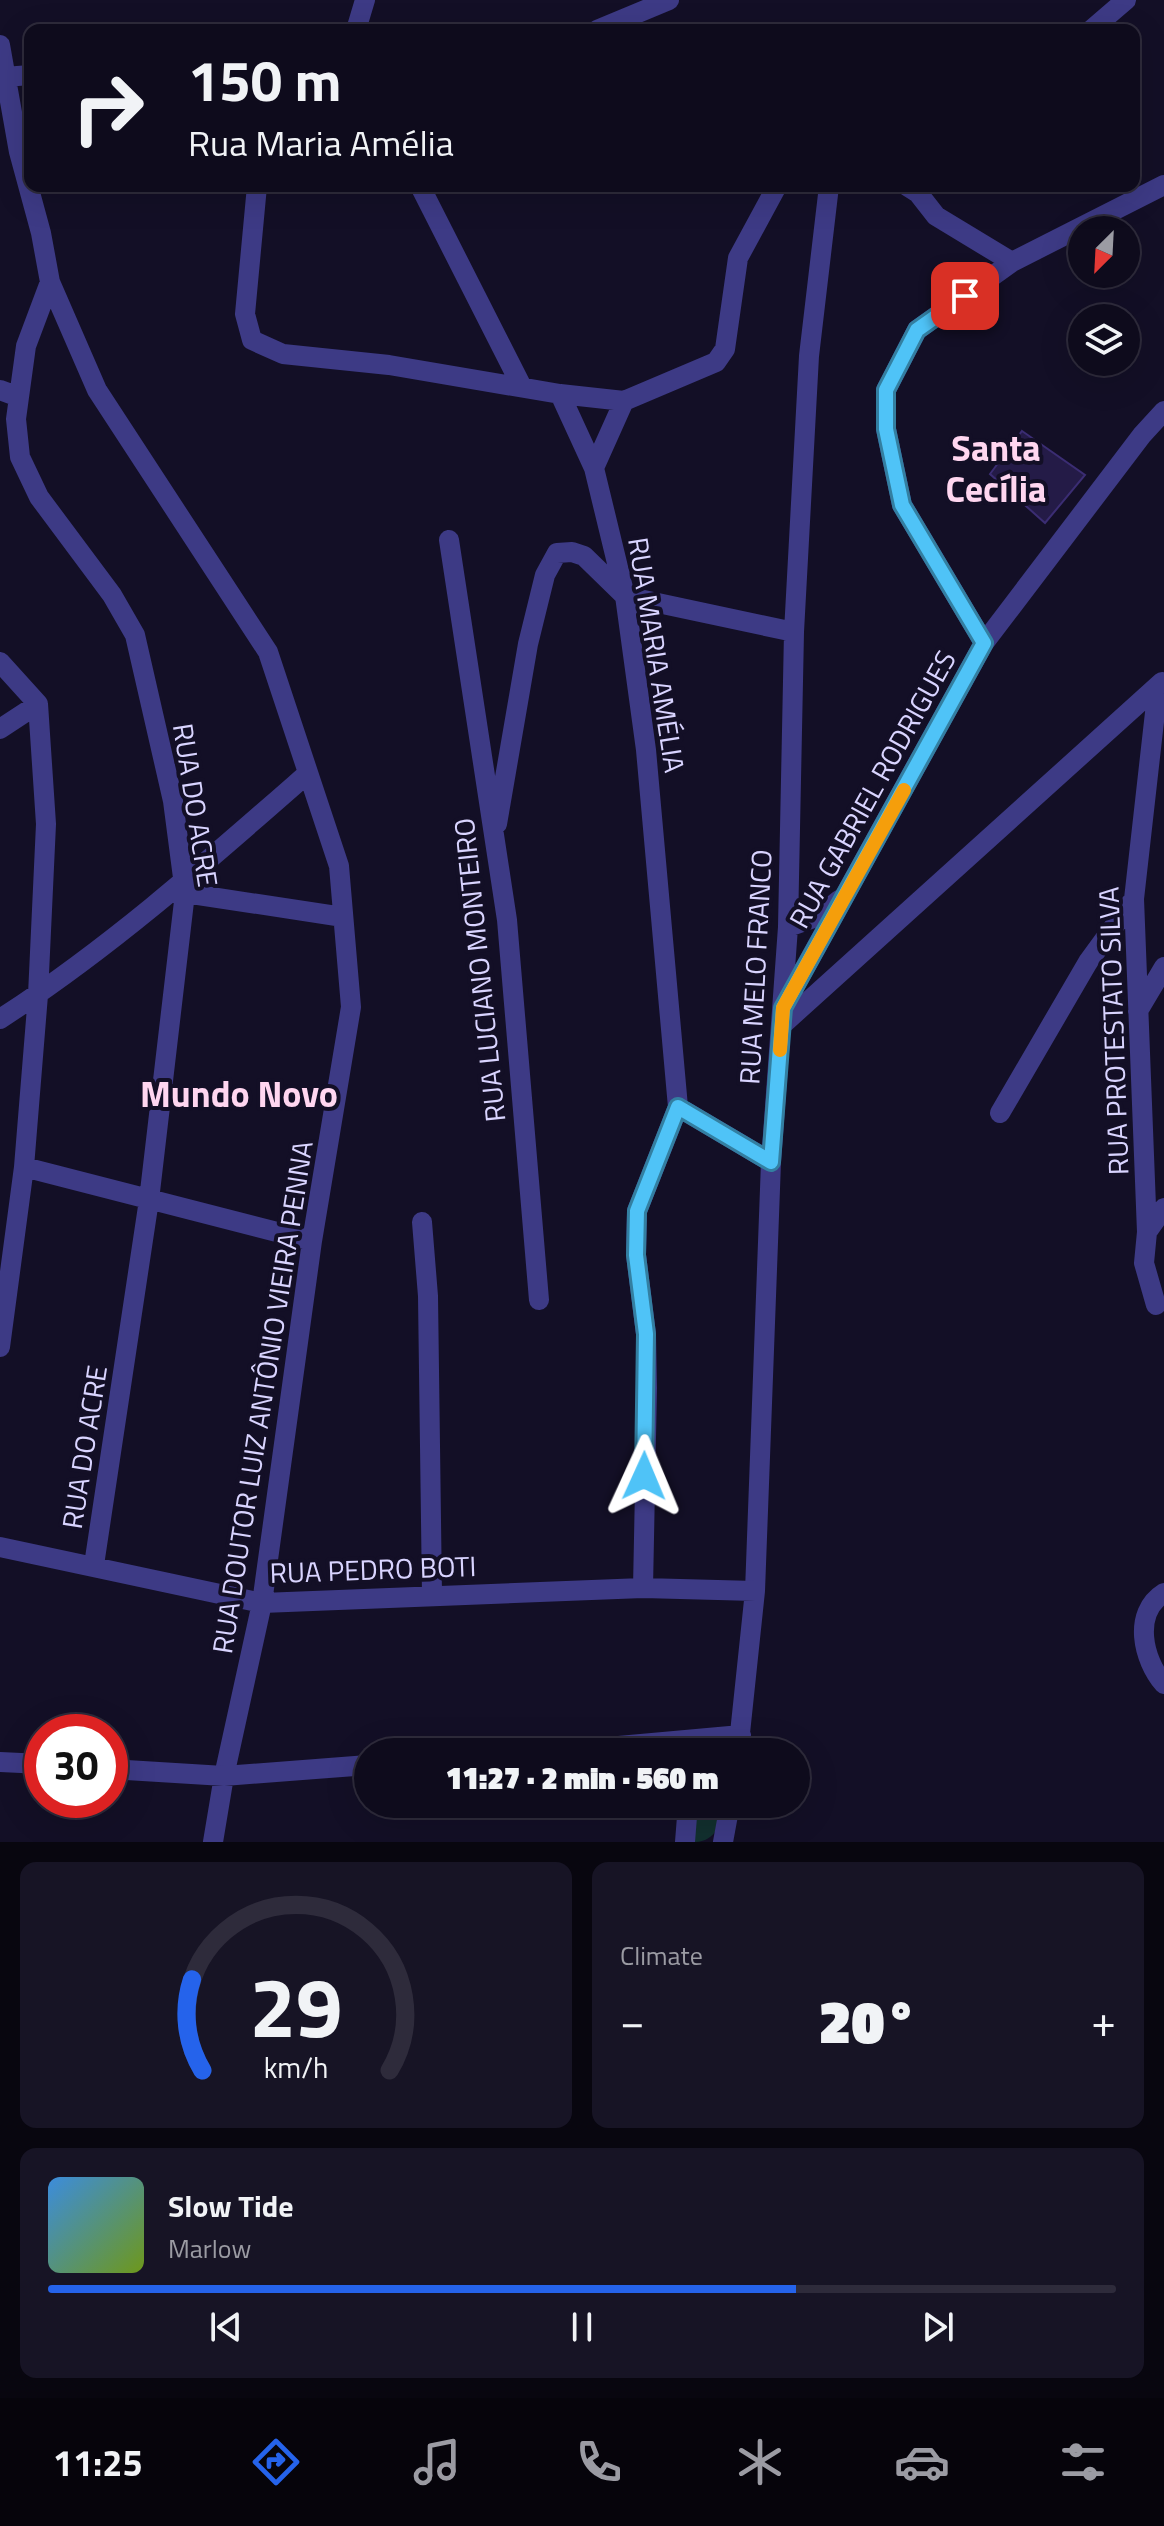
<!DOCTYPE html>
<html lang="en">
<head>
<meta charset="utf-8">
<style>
	body { margin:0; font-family:"Titillium Web",sans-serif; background:#171425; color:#f1f3f6; height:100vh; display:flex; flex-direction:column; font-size:30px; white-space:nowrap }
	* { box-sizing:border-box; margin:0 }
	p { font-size:26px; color:#9b9ba3 }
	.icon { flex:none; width:44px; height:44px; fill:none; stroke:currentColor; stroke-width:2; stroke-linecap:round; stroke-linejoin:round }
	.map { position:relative; height:1842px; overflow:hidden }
	.sheet { display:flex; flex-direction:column; gap:20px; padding:20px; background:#08060f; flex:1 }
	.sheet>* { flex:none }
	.hud { position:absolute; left:24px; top:24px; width:1116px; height:168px; border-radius:16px; box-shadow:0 8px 32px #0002,0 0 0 2px #2e2b3b; background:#0e0b1c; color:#f1f3f6; overflow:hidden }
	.needle { width:52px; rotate:204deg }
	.buttons { position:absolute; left:1068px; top:216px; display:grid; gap:16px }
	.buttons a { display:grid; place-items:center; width:72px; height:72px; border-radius:50%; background:#0e0b1c; box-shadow:0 8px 32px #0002,0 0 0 2px #2e2b3b; font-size:40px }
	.speed { position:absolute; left:24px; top:1714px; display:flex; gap:16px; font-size:40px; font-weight:700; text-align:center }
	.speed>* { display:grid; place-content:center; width:104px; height:104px; border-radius:50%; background:#0e0b1c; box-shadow:0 8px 32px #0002,0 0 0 2px #2e2b3b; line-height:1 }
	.speed .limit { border:12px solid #d22; background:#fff; color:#111 }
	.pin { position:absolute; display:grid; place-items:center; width:68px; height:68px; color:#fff; margin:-34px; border-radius:16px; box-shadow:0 4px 12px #0006 }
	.me { position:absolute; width:88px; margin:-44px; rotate:1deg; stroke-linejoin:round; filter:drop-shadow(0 0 6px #0008) }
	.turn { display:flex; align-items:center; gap:28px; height:168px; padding:0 32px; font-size:36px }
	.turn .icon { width:104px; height:104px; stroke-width:2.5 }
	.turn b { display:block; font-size:56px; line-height:68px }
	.big { font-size:60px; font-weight:800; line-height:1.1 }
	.sheet .card { flex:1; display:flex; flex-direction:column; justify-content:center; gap:12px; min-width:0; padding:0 28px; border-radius:16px; background:#171425 }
	.sheet .dial { align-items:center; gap:0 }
	.dial svg { height:208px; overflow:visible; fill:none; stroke:#2e2b3b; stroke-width:7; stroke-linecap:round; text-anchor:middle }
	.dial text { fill:#f1f3f6; stroke:none }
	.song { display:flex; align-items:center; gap:24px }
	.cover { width:96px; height:96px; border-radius:12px; background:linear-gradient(135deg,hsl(210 70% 55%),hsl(80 70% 35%)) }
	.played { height:8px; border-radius:4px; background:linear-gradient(90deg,#2563eb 70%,#2e2b3b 70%) }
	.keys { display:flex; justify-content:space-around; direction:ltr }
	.heat { display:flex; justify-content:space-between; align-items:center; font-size:44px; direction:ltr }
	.sheet .tiles { flex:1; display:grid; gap:20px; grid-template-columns:1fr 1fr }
	.card:last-child { grid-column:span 2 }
	.trip { position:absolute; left:354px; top:1738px; width:456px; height:80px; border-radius:40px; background:#0e0b1c; box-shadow:0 8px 32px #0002,0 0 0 2px #2e2b3b; font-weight:800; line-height:80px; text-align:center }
	.menu { display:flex; height:128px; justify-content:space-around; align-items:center; background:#06040b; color:#9b9ba3 }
	.menu .icon { width:56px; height:56px }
	.menu .selected { color:#2563eb }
	.menu b { font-size:36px; color:#f1f3f6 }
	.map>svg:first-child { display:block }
	.green { fill:#12302f }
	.building { fill:#241b47; stroke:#3b2d73; stroke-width:2 }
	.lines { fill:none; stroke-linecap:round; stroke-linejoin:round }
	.street { stroke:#3d3a85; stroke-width:20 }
	.route-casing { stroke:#337fa1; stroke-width:20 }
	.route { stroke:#4fc3f7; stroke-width:14 }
	.slow { stroke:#f59e0b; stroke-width:14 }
	.labels { text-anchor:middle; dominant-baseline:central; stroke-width:8; stroke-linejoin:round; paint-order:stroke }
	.street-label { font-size:28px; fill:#d9d4ff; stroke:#130f26 }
	.district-label { font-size:36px; font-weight:bold; fill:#ffd6f0; stroke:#130f26 }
</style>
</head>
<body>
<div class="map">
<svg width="1164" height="1842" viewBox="0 0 1164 1842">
	<rect width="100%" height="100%" fill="#130f26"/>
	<!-- green -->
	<path class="green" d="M695,1804H724C723,1822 715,1842 695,1842Z"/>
	<!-- building -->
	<path class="building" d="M1022,431L1085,475L1045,523L990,474Z"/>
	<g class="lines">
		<!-- street -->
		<path class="street" d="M356,30L365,0
			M597,30L669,0
			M1091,30L1126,0
			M0,45L19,152L41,233L50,282L97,390L268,652L339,866L351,1007L312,1241L262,1603L224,1776L213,1842
			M5,77L30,75
			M257,186L245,314L252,340L283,354L389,365L560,394L624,401
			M420,186L521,385
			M907,186L918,193L936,216L1012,262
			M50,282L26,346L16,419L20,457L39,497L112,595L135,635L173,801L185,893L149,1200L94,1565
			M0,390L19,397
			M560,394L594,468L625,596L646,750L678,1107L637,1211L636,1255L646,1334L647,1388L643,1588
			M594,468L624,401L716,362L725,349L738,258L777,186
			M449,540L507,920L539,1300
			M984,643L902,505L886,429V390L917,330L1012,262L1164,185
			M0,662L38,704L46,824L38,995L24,1167L0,1347
			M0,729L38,704
			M497,824L528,644L545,575L557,553L572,552L584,556L625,596L794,632
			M185,893L343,917
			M788,927L819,916L839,900
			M786,1002L984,643L1142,435L1164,411
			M1138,1011L1164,967
			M0,1019C110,948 209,860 307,774
			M782,1025L1162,682
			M678,1107L771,1162
			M1000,1113L1088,962L1134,899
			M24,1167L312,1241
			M422,1222L428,1296L432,1595
			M1147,1232L1164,1208
			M1156,1305L1144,1263L1147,1232L1134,899L1158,686
			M0,1547L262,1603L643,1588L755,1591
			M1164,1593C1132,1613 1143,1660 1164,1684
			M552,1752L741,1735
			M738,1752L755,1591L771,1162L788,927L794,632L809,356L829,186
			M0,1762L42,1764
			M110,1769L224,1776L368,1765
			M685,1842L688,1804
			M723,1842L730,1804"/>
	</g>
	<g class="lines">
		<!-- route casing -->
		<g class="route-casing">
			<path id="route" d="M644,1476L646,1334L636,1255L637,1211L678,1107L771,1162L783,1008L984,643L902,505L886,429V390L917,330L965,296"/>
		</g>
		<!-- route -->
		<use href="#route" class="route"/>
		<!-- slow -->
		<path class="slow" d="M780,1050L783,1008L904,790"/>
	</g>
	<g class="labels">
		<!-- street labels -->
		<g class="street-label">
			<text transform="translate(657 655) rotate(81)">RUA MARIA AMÉLIA</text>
			<text transform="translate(872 789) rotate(-61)">RUA GABRIEL RODRIGUES</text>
			<text transform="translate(196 805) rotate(81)">RUA DO ACRE</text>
			<text transform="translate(755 967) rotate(-87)">RUA MELO FRANCO</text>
			<text transform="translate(479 970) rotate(-96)">RUA LUCIANO MONTEIRO</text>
			<text transform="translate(1113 1031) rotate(-92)">RUA PROTESTATO SILVA</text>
			<text transform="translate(262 1397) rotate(-81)">RUA DOUTOR LUIZ ANTÔNIO VIEIRA PENNA</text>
			<text transform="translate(84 1447) rotate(-81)">RUA DO ACRE</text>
			<text transform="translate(373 1569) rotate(-2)">RUA PEDRO BOTI</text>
		</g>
		<!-- district labels -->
		<g class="district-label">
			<text x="996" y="447">Santa<tspan x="996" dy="41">Cecília</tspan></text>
			<text x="239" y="1093">Mundo Novo</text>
		</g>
	</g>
</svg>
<div class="buttons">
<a><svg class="needle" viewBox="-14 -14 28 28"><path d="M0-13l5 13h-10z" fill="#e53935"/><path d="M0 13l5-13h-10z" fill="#9b9ba3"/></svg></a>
<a><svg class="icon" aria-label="layers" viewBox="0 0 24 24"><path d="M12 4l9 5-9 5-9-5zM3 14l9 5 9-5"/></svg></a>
</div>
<div class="speed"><div class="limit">30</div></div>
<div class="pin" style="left:965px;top:296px;background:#d93025"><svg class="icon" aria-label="arrive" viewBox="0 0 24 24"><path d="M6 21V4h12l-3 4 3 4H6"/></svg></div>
<svg class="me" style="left:644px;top:1476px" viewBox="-20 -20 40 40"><path d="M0-17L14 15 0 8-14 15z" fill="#4fc3f7" stroke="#fff" stroke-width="4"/></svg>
<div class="trip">11:27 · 2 min · 560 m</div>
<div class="hud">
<div class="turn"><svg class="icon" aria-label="right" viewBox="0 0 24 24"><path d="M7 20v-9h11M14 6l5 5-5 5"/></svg><div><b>150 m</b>Rua Maria Amélia</div></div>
</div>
</div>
<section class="sheet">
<div class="tiles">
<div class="card dial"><svg viewBox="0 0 100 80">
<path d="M14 69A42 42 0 1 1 86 69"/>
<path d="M14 69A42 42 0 0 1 10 34" stroke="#2563eb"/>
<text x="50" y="56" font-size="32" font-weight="700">29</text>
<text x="50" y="72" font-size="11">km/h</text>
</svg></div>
<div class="card"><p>Climate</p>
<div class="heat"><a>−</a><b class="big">20°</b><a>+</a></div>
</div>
<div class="card">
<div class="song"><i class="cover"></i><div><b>Slow Tide</b><p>Marlow</p></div></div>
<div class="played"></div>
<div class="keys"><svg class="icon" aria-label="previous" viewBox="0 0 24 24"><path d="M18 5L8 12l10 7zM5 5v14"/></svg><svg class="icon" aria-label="pause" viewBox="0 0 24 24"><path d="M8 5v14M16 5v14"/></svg><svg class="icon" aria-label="next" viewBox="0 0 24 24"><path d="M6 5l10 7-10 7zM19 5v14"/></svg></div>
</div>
</div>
</section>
<nav class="menu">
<b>11:25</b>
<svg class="icon selected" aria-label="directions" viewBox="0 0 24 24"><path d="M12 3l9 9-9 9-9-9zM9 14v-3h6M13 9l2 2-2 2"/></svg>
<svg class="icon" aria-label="music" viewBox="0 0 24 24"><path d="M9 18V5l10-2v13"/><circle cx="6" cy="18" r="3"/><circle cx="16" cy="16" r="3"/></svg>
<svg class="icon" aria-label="phone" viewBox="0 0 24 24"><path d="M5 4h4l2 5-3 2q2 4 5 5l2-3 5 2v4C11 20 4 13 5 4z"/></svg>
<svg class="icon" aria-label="climate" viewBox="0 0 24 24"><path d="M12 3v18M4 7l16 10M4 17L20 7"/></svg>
<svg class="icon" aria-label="car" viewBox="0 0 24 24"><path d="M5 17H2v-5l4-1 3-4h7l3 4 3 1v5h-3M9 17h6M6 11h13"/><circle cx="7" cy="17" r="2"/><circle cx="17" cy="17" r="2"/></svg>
<svg class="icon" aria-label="filters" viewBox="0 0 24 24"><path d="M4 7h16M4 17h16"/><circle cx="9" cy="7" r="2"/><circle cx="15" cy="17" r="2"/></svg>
</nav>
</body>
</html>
